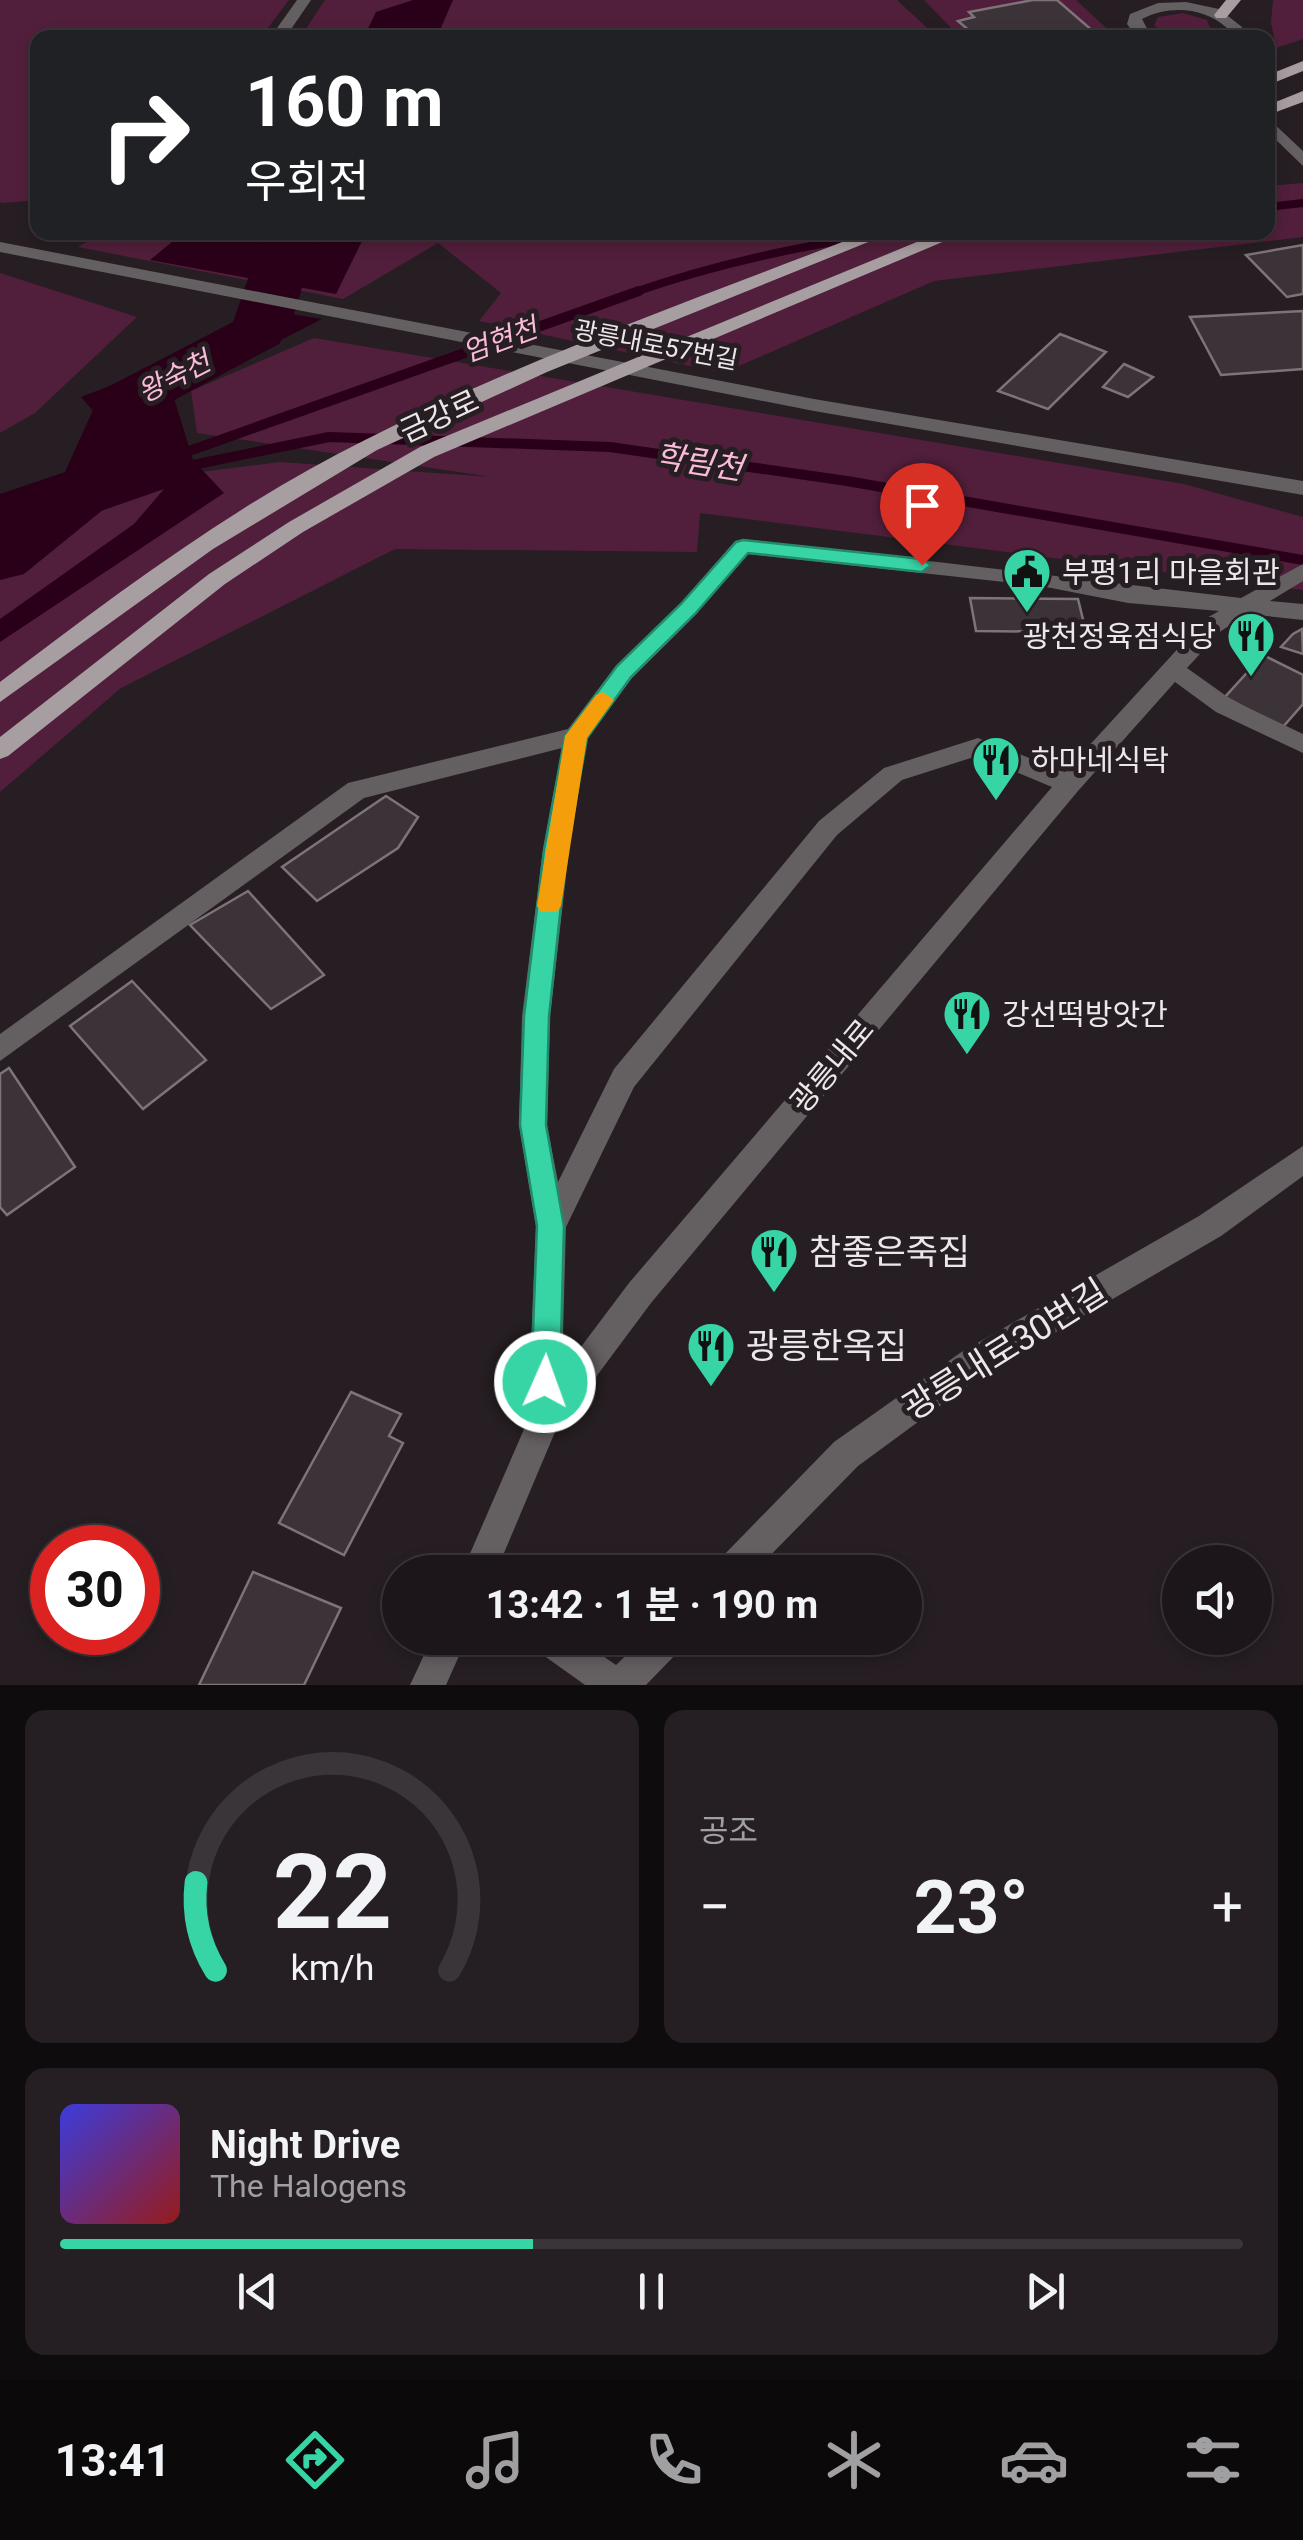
<!DOCTYPE html>
<html lang="ko">
<head>
<meta charset="utf-8">
<style>
	body { margin:0; font-family:Roboto,"Noto Sans KR",sans-serif; background:#251f23; color:#f1f3f6; height:100vh; display:flex; flex-direction:column; font-size:38px; white-space:nowrap }
	* { box-sizing:border-box; margin:0 }
	p { font-size:32px; color:#a09fa2 }
	.icon { flex:none; width:55px; height:55px; fill:none; stroke:currentColor; stroke-width:2; stroke-linecap:round; stroke-linejoin:round }
	.map { position:relative; height:1685px; overflow:hidden }
	.sheet { display:flex; flex-direction:column; gap:25px; padding:25px; background:#0f0c0e; flex:1 }
	.sheet>* { flex:none }
	.hud { position:absolute; left:30px; top:30px; width:1245px; height:210px; border-radius:20px; box-shadow:0 5px 15px #0003,0 0 0 2px #3a3539; background:#202124; color:#fff; overflow:hidden }
	.fabs { position:absolute; left:1162px; top:1545px; display:grid; gap:20px }
	.fabs a { display:grid; place-items:center; width:110px; height:110px; border-radius:50%; background:#1c161a; box-shadow:0 5px 15px #0003,0 0 0 2px #3a3539; font-size:50px }
	.speed { position:absolute; left:30px; top:1525px; display:flex; gap:20px; font-size:50px; font-weight:700; text-align:center }
	.speed>* { display:grid; place-content:center; width:130px; height:130px; border-radius:50%; background:#1c161a; box-shadow:0 5px 15px #0003,0 0 0 2px #3a3539; line-height:1 }
	.speed .limit { border:15px solid #d22; background:#fff; color:#111 }
	.pin { position:absolute; display:grid; place-items:center; width:85px; height:85px; color:#fff; margin:-102px -42px; border-radius:50% 50% 50% 0; rotate:-45deg; box-shadow:0 0 10px #0007 }
	.pin .icon { rotate:45deg }
	.me { position:absolute; width:110px; margin:-55px; rotate:2deg; stroke-linejoin:round; filter:drop-shadow(0 0 8px #0008) }
	.turn { display:flex; align-items:center; gap:35px; height:210px; padding:0 50px; font-size:45px }
	.turn .icon { width:130px; height:130px; stroke-width:2.5 }
	.turn b { display:block; font-size:70px; line-height:85px }
	.big { font-size:75px; font-weight:700; line-height:1.1 }
	.sheet .card { flex:1; display:flex; flex-direction:column; justify-content:center; gap:15px; min-width:0; padding:0 35px; border-radius:20px; background:#251f23 }
	.sheet .dial { align-items:center; gap:0 }
	.dial svg { height:260px; overflow:visible; fill:none; stroke:#3a3539; stroke-width:7; stroke-linecap:round; text-anchor:middle }
	.dial text { fill:#f1f3f6; stroke:none }
	.song { display:flex; align-items:center; gap:30px }
	.cover { width:120px; height:120px; border-radius:15px; background:linear-gradient(135deg,hsl(240 70% 55%),hsl(0 70% 35%)) }
	.played { height:10px; border-radius:5px; background:linear-gradient(90deg,#37d4a6 40%,#3a3539 40%) }
	.keys { display:flex; justify-content:space-around; direction:ltr }
	.heat { display:flex; justify-content:space-between; align-items:center; font-size:55px; direction:ltr }
	.sheet .tiles { flex:1; display:grid; gap:25px; grid-template-columns:1fr 1fr }
	.card:last-child { grid-column:span 2 }
	.trip { position:absolute; left:382px; top:1555px; width:540px; height:100px; border-radius:50px; background:#1c161a; box-shadow:0 5px 15px #0003,0 0 0 2px #3a3539; font-weight:700; line-height:100px; text-align:center }
	.tabs { display:flex; height:160px; justify-content:space-around; align-items:center; background:#0b090a; color:#a09fa2 }
	.tabs .icon { width:70px; height:70px }
	.tabs .on { color:#37d4a6 }
	.tabs b { font-size:45px; color:#f1f3f6 }
	.map>svg:first-child { display:block }
	.green { fill:#511f3b }
	.water { fill:#2a0019 }
	.lines { fill:none; stroke-linecap:round; stroke-linejoin:round }
	.stream-far1 { stroke:#2a0019; stroke-width:8 }
	.stream { stroke:#2a0019; stroke-width:10 }
	.river { fill:#2a0019; fill-rule:evenodd }
	.building { fill:#3c3338; stroke:#7d7378; stroke-width:2.5 }
	.minor { fill:#645f61; fill-rule:evenodd }
	.major { fill:#a79ea2; fill-rule:evenodd }
	.route { fill:#37d4a6; stroke:#248a6c; stroke-width:2.5 }
	.slow { fill:#f59e0b }
	.labels { text-anchor:middle; dominant-baseline:central; stroke-width:10; stroke-linejoin:round; paint-order:stroke }
	.far-street-label { font-size:25px; fill:#ede7ea; stroke:#261e22 }
	.far-water-label { font-size:28px; font-style:italic; fill:#fabad9; stroke:#261e22 }
	.street-label { font-size:30px; fill:#ede7ea; stroke:#261e22 }
	.poi-label { font-size:30px; fill:#ede7ea; stroke:#261e22; text-anchor:start }
	.water-label { font-size:32px; font-style:italic; fill:#fabad9; stroke:#261e22 }
	.near-poi-label { font-size:35px; fill:#ede7ea; stroke:#261e22; text-anchor:start }
	.near-street-label { font-size:35px; fill:#ede7ea; stroke:#261e22 }
</style>
</head>
<body>
<div class="map">
<svg width="1303" height="1685" viewBox="0 0 1303 1685">
	<rect width="100%" height="100%" fill="#261e22"/>
	<!-- green -->
	<path class="green" d="M0,0H289L261,37L38,38L37,200L4,203L0,202Z
		M325,0H897L937,37L300,38Z
		M924,0H1076L1116,37H960Z
		M1273,0H1303V39L1276,48L1271,22Z
		M1183,13L1207,20L1212,33C1195,43 1167,40 1154,25L1158,17Z
		M1303,183V237L934,281L723,373L479,321L501,293L438,243L343,299L78,247L103,232H1268V186Z
		M0,273L137,317L35,413L0,433Z
		M314,338L1184,484L1303,517V590L700,513L697,552L395,549L121,688L0,792V535L169,476L280,462L492,477L197,433L191,391Z"/>
	<!-- water -->
	<path class="water" d="M413,0H453L437,37H364L376,12Z
		M183,233V232L366,233L336,294L150,260Z
		M260,309L322,319L173,395L193,460L224,493L0,642V619L134,524L164,489L0,546V494L83,466L118,440L81,397L200,351Z"/>
	<g class="lines">
		<!-- stream-far1 -->
		<path class="stream-far1" d="M1268,207L1303,203
			M632,293C718,263 828,238 918,232"/>
		<!-- stream -->
		<path class="stream" d="M175,456L639,291
			M183,467L329,437L610,447L847,481L1303,560"/>
		<!-- river -->
		<path class="river" d="M269,232H323C302,267 302,311 279,344L150,413L124,485L115,500L24,574L0,580V524L64,474L102,390L233,322L258,250Z"/>
	</g>
	<!-- building -->
	<path class="building" d="M1033,0H1057L1101,38H978L958,21L974,17L969,12Z
		M1303,245V294L1287,297L1246,255Z
		M1303,311V369L1221,375L1190,317Z
		M1060,334L1106,352L1048,409L998,391Z
		M1124,364L1153,377L1128,397L1103,387Z
		M970,598L1078,599L1086,632L976,631Z
		M1302,629L1303,654L1281,647L1293,634Z
		M1263,655L1303,675V704L1282,728L1225,697Z
		M386,796L418,817L398,848L317,901L282,867Z
		M248,891L324,975L271,1009L190,925Z
		M132,981L206,1060L143,1109L70,1026Z
		M9,1068L75,1167L7,1215L0,1207V1074Z
		M351,1392L401,1414L389,1436L403,1443L344,1555L279,1523Z
		M253,1572L341,1608L304,1685H199Z"/>
	<g class="lines">
		<!-- minor -->
		<path class="minor" d="M297,0H311L285,38H270Z
			M1186,2L1219,9L1242,27L1241,38H1226L1227,28C1204,7 1169,5 1142,19L1152,38H1137L1127,24L1130,14L1158,3Z
			M1268,118L1303,151V166L1268,132Z
			M0,242L814,399L1303,481V495L814,411L0,252Z
			M743,539L1241,598L1303,564V581L1270,601L1303,604V620L1248,614L1221,631L1187,668L1232,700L1303,734V753L1216,712L1175,682L1078,791L651,1303L555,1432L496,1572H462L528,1420L536,1226L519,1125L522,1016L543,850L562,748L364,798L0,1061V1034L348,783L568,729L616,666L680,604L735,541ZM748,554L1041,586L1128,603L1219,611L1205,619L1065,772L978,738L884,768L819,821L614,1069L558,1182L547,1125L550,1016L569,850L587,738L632,678L696,614ZM977,756L1052,787L629,1283L562,1372L566,1227L634,1087L837,835L902,780Z
			M1303,1146V1176L1221,1236L982,1375L858,1466L754,1572H714L719,1560L834,1442L960,1353L1199,1216Z
			M432,1638H467L446,1685H410Z
			M531,1638H577L616,1665L644,1638H685L680,1650L646,1685H585L536,1650Z"/>
		<!-- major -->
		<path class="major" d="M1226,0H1241L1226,18H1216L1214,15Z
			M1303,61V71L1268,85V75Z
			M1303,91V102L1268,115V105Z
			M868,232H893L547,372L377,450L213,549L0,702V682C116,594 234,505 365,440C526,358 699,298 868,232Z
			M941,232H966L434,457L303,532L225,584L8,756L0,759V737L209,574L289,522L420,447Z"/>
	</g>
	<!-- route -->
	<path class="route" d="M743,540L922,559L931,565L922,572L748,553L695,614L631,677L587,738L567,850L549,1016L546,1125L564,1226L560,1382L555,1392L545,1396L535,1392L531,1382L537,1226L520,1125L524,1016L544,850L565,736L617,666L681,604L736,542Z"/>
	<!-- slow -->
	<path class="slow" d="M603,692L614,700L587,738L561,906L557,912H541L537,906L565,736L596,695Z"/>
	<!-- icons -->
	<defs>
		<g id="civic-pin" transform="scale(2.5)"><path d="M0 17L-7.5 6A9.5 9.5 0 1 1 7.5 6Z" fill="#37d4a6" stroke="#261e22"/><path d="M-.6-6.5H3V-4.5H.6V-3L4-1V1h2V6H-6V1h2V-1L-.6-3ZM-1.2 2.5V6h2.4V2.5Z" fill="#111"/></g>
		<g id="restaurant-pin" transform="scale(2.5)"><path d="M0 17L-7.5 6A9.5 9.5 0 1 1 7.5 6Z" fill="#37d4a6" stroke="#261e22"/><path d="M-5-6h1v4h1v-4h1v4h1v-4h1v5L-1.5 .5V6h-2V.5L-5-1ZM5-6V6H3V1.5H1.5Q1.5-4 5-6Z" fill="#111"/></g>
	</defs>
	<g fill-rule="evenodd">
		<use href="#civic-pin" x="1027" y="572"/>
		<use href="#restaurant-pin" x="1251" y="636"/>
		<use href="#restaurant-pin" x="996" y="760"/>
		<use href="#restaurant-pin" x="967" y="1014"/>
		<use href="#restaurant-pin" x="774" y="1252"/>
		<use href="#restaurant-pin" x="711" y="1346"/>
	</g>
	<g class="labels">
		<!-- far-street labels -->
		<g class="far-street-label">
			<text transform="translate(656 345) rotate(11)">광릉내로57번길</text>
		</g>
		<!-- far-water labels -->
		<g class="far-water-label">
			<text transform="translate(500 340) rotate(-20)">엄현천</text>
			<text transform="translate(174 377) rotate(-27)">왕숙천</text>
		</g>
		<!-- street labels -->
		<g class="street-label">
			<text transform="translate(439 416) rotate(-25)">금강로</text>
			<text transform="translate(832 1066) rotate(-50)">광릉내로</text>
		</g>
		<!-- poi labels -->
		<g class="poi-label">
			<text x="1062" y="572">부평1리 마을회관</text>
			<text x="1216" y="636" text-anchor="end">광천정육점식당</text>
			<text x="1031" y="760">하마네식탁</text>
			<text x="1002" y="1014">강선떡방앗간</text>
		</g>
		<!-- water labels -->
		<g class="water-label">
			<text transform="translate(699 462) rotate(9)">학림천</text>
		</g>
		<!-- near-poi labels -->
		<g class="near-poi-label">
			<text x="809" y="1252">참좋은죽집</text>
			<text x="746" y="1346">광릉한옥집</text>
		</g>
		<!-- near-street labels -->
		<g class="near-street-label">
			<text transform="translate(1005 1350) rotate(-32)">광릉내로30번길</text>
		</g>
	</g>
</svg>
<div class="fabs">
<a><svg class="icon" aria-label="sound" viewBox="0 0 24 24"><path d="M4 9h4l5-4v14l-5-4H4zM17 9q2 3 0 6"/></svg></a>
</div>
<div class="speed"><div class="limit">30</div></div>
<div class="pin" style="left:922px;top:565px;background:#d93025"><svg class="icon" aria-label="arrive" viewBox="0 0 24 24"><path d="M6 21V4h12l-3 4 3 4H6"/></svg></div>
<svg class="me" style="left:545px;top:1382px" viewBox="-20 -20 40 40"><circle r="17" fill="#37d4a6" stroke="#fff" stroke-width="3"/><path d="M0-11L8 9 0 5-8 9z" fill="#fff"/></svg>
<div class="trip">13:42 · 1 분 · 190 m</div>
<div class="hud">
<div class="turn"><svg class="icon" aria-label="right" viewBox="0 0 24 24"><path d="M7 20v-9h11M14 6l5 5-5 5"/></svg><div><b>160 m</b>우회전</div></div>
</div>
</div>
<section class="sheet">
<div class="tiles">
<div class="card dial"><svg viewBox="0 0 100 80">
<path d="M14 69A42 42 0 1 1 86 69"/>
<path d="M14 69A42 42 0 0 1 8 42" stroke="#37d4a6"/>
<text x="50" y="56" font-size="32" font-weight="700">22</text>
<text x="50" y="72" font-size="11">km/h</text>
</svg></div>
<div class="card"><p>공조</p>
<div class="heat"><a>−</a><b class="big">23°</b><a>+</a></div>
</div>
<div class="card">
<div class="song"><i class="cover"></i><div><b>Night Drive</b><p>The Halogens</p></div></div>
<div class="played"></div>
<div class="keys"><svg class="icon" aria-label="previous" viewBox="0 0 24 24"><path d="M18 5L8 12l10 7zM5 5v14"/></svg><svg class="icon" aria-label="pause" viewBox="0 0 24 24"><path d="M8 5v14M16 5v14"/></svg><svg class="icon" aria-label="next" viewBox="0 0 24 24"><path d="M6 5l10 7-10 7zM19 5v14"/></svg></div>
</div>
</div>
</section>
<nav class="tabs">
<b>13:41</b>
<svg class="icon on" aria-label="directions" viewBox="0 0 24 24"><path d="M12 3l9 9-9 9-9-9zM9 14v-3h6M13 9l2 2-2 2"/></svg>
<svg class="icon" aria-label="music" viewBox="0 0 24 24"><path d="M9 18V5l10-2v13"/><circle cx="6" cy="18" r="3"/><circle cx="16" cy="16" r="3"/></svg>
<svg class="icon" aria-label="phone" viewBox="0 0 24 24"><path d="M5 4h4l2 5-3 2q2 4 5 5l2-3 5 2v4C11 20 4 13 5 4z"/></svg>
<svg class="icon" aria-label="climate" viewBox="0 0 24 24"><path d="M12 3v18M4 7l16 10M4 17L20 7"/></svg>
<svg class="icon" aria-label="car" viewBox="0 0 24 24"><path d="M5 17H2v-5l4-1 3-4h7l3 4 3 1v5h-3M9 17h6M6 11h13"/><circle cx="7" cy="17" r="2"/><circle cx="17" cy="17" r="2"/></svg>
<svg class="icon" aria-label="filters" viewBox="0 0 24 24"><path d="M4 7h16M4 17h16"/><circle cx="9" cy="7" r="2"/><circle cx="15" cy="17" r="2"/></svg>
</nav>
</body>
</html>
